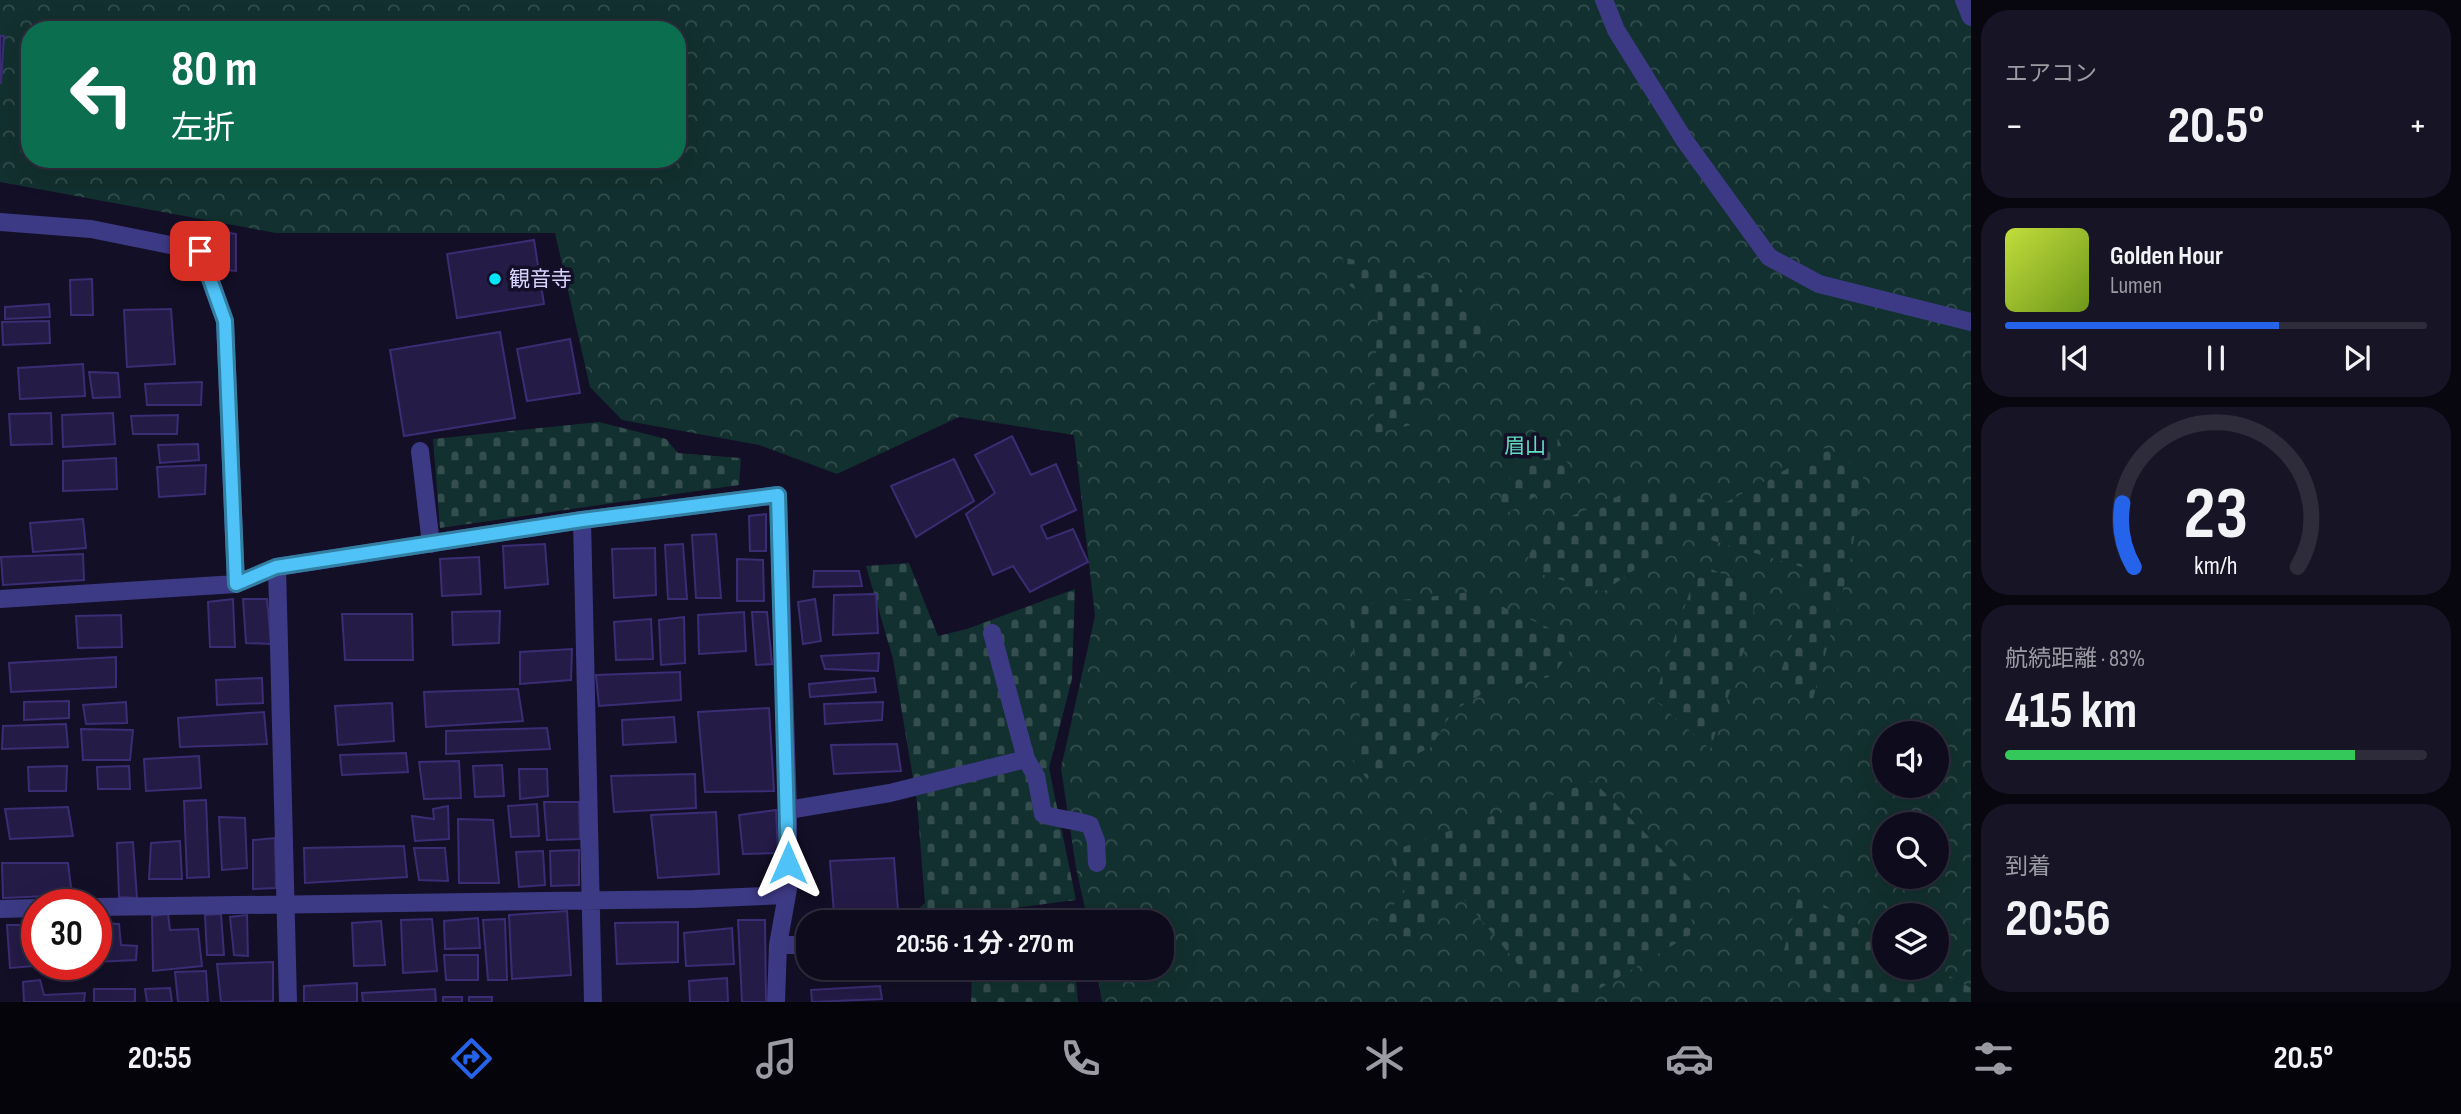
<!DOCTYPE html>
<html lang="ja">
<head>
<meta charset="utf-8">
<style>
	body { margin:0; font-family:"Sofia Sans Condensed","Noto Sans JP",sans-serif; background:#171425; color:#f1f3f6; height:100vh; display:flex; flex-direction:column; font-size:26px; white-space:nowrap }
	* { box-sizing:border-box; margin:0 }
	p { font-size:23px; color:#9b9ba3 }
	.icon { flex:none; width:38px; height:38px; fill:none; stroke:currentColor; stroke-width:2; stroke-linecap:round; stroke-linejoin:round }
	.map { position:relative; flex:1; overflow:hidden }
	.side { display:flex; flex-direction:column; gap:10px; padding:10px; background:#08060f; width:490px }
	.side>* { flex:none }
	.top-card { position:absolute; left:21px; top:21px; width:665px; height:147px; border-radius:28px; box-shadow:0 7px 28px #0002,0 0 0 2px #2e2b3b; background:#0b6e4f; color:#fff; overflow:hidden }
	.fabs { position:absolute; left:1872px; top:721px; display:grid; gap:14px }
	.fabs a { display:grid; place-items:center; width:77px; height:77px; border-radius:50%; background:#0e0b1c; box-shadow:0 7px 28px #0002,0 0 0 2px #2e2b3b; font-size:35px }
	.speed { position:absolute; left:21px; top:889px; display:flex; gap:14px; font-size:35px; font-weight:700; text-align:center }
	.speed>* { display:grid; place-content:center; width:91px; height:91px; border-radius:50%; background:#0e0b1c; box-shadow:0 7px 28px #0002,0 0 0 2px #2e2b3b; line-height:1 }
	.speed .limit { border:10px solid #d22; background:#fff; color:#111 }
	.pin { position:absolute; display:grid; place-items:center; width:60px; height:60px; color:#fff; margin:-30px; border-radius:14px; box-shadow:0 4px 10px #0006 }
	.me { position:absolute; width:77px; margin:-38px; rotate:0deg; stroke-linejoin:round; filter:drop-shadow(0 0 5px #0008) }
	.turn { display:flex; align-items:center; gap:24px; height:147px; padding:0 35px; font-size:32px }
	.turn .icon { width:91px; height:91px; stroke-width:2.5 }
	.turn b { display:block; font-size:49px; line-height:60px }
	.big { font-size:52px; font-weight:700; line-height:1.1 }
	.side .card { flex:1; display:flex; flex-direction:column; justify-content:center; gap:10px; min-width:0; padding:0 24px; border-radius:28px; background:#171425 }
	.side .dial { align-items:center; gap:0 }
	.dial svg { height:182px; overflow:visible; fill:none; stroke:#2e2b3b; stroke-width:7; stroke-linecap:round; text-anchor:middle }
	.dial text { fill:#f1f3f6; stroke:none }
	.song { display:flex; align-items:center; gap:21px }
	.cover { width:84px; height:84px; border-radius:10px; background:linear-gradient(135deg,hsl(70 70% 55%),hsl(80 70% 35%)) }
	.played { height:7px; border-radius:4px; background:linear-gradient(90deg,#2563eb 65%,#2e2b3b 65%) }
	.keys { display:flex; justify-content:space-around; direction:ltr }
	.heat { display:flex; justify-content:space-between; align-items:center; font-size:38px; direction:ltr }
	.charge { height:10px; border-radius:5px; background:linear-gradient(90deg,#34c759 83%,#2e2b3b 0) }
	.trip { position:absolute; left:796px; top:910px; width:378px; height:70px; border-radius:28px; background:#0e0b1c; box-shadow:0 7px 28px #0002,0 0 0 2px #2e2b3b; font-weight:700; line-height:70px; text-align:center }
	.tab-bar { display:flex; height:112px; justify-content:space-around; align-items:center; background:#06040b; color:#9b9ba3 }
	.tab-bar .icon { width:49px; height:49px }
	.tab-bar .selected { color:#2563eb }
	.tab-bar b { font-size:32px; color:#f1f3f6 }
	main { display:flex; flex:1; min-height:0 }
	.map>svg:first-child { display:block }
	.forest { fill:url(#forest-crowns); fill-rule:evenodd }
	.cemetery { fill:url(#cemetery-stones) }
	.building { fill:#241b47; stroke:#3b2d73; stroke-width:2 }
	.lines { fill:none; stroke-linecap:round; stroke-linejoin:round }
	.minor { stroke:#3d3a85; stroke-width:18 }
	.route-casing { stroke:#337fa1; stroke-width:18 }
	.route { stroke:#4fc3f7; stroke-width:12 }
	.poi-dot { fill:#00e5ff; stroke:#130f26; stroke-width:2.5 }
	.labels { text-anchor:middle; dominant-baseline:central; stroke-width:7; stroke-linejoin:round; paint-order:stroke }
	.poi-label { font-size:21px; fill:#d9d4ff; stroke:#130f26; text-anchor:start }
	.park-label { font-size:21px; fill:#5fe0c0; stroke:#130f26 }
</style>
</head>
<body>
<main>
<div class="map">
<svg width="1971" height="1002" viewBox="0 0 1971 1002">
	<defs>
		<pattern id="forest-crowns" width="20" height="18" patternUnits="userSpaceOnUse" patternTransform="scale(1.75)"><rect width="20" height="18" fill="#12302f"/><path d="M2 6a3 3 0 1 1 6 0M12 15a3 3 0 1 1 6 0" fill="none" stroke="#344d4e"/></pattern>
		<pattern id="cemetery-stones" width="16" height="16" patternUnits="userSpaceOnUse" patternTransform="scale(1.75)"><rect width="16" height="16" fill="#12302f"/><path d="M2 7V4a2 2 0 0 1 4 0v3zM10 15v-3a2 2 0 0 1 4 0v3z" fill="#344d4e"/></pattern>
	</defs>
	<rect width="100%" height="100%" fill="#130f26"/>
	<!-- forest -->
	<path class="forest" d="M0,0H1971V1002H1102L1096,968H1162V922H1088L1076,868L1061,768L1095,616L1074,435L959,417L837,474L759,445L622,420L590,387L555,233H276L0,182ZM30,30H677V159H30ZM1885,733H1937V786H1885ZM1885,824H1937V877H1885ZM1885,915H1937V968H1885Z"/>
	<!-- cemetery -->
	<path class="cemetery" d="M1342,257L1457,284L1492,334L1419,393L1415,424L1373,434L1378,306L1350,286Z
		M599,422L666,439L678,453L741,458L739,485L440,528L433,439Z
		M1555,430L1572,475L1499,518L1502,487Z
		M1825,448L1864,471L1850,564L1811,706L1781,672L1812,570L1687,533L1603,592L1523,569L1541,529L1642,486L1723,504Z
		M909,563L938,636L967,629L1075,589L1072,679L1049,768L1076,900L903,922L925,903L917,802L893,659L866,566Z
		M1699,564L1751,586L1755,618L1710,749L1654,699Z
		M1471,592L1577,641L1553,676L1485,692L1453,711L1431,747L1367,779L1347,753L1361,728L1349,606Z
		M1593,781L1696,884L1690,935L1577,1002H1549L1463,898L1408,941L1375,924L1405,893L1389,852Z
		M1800,891L1885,940V968H1935L1971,988V1002H1844L1780,965Z
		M972,968H1075L1078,1002H971Z"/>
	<!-- building -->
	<path class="building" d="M0,36H4L1,83H0Z
		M213,230L236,234V271L215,269Z
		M534,240L544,304L457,318L447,254Z
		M92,279L93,315H71L70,280Z
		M49,304L50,317L5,319V307Z
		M171,309L175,364L127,367L124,310Z
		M49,321L50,343L3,345L2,322Z
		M500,332L515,418L404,436L390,350Z
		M570,339L580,393L527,401L517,349Z
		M83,364L85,396L20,399L18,368Z
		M89,372L118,373L120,397L93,398Z
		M202,382L201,405H147L145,384Z
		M51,413L52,444L11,445L9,414Z
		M113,413L115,444L63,447L62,415Z
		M178,415L177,434H133L131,416Z
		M1012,436L1031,475L1056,464L1076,510L1041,526L1047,539L1073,529L1088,562L1030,592L1013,566L993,575L966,514L995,493L975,455Z
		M198,444L199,460L160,463L158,445Z
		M116,458L117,489L63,491V461Z
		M954,459L974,501L916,537L891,486Z
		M206,465L205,494L159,497L157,467Z
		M766,514V551H750L749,516Z
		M83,519L86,548L33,552L30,523Z
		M716,534L721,598H696L692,535Z
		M545,544L548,584L505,588L503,546Z
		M683,544L687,599H668L665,545Z
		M655,548L656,595L614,598L612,549Z
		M83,554L84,580L3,585L1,557Z
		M479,557L481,594L442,596L440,559Z
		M737,559L763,560L764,601H737Z
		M814,571H859L862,586L813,587Z
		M876,594L878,633L833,635L834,595Z
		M233,599L235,647H210L208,602Z
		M243,599H267L271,644L246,643Z
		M815,599L821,641L803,644L798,602Z
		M500,611L499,643L453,645L452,612Z
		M744,612L746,651L699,654L698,615Z
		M752,612H767L772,664L756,665Z
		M342,614H412L413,660H345Z
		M121,615L122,647L78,648L76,616Z
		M684,617L685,663L661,665L659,620Z
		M651,619L653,659L616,660L614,622Z
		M572,649L571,680L520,684V652Z
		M879,653L878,671L825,669L821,656Z
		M116,657V687L11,692L9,663Z
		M680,672L681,700L599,706L596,675Z
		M262,678L263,703L217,705L216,680Z
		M874,678L876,692L810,697L809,684Z
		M518,689L523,721L426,727L424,692Z
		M69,701V718L24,720V702Z
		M126,702L127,723L86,724L83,705Z
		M883,702L882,720L825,724L824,704Z
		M392,703L394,741L338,745L335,706Z
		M769,708L774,791L705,792L698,712Z
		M264,712L267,744L180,747L178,718Z
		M674,717L676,742L623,745L622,720Z
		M66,724L68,747L2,749L3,726Z
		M547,728L550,749L446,754V731Z
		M81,729L133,730L130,760H83Z
		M897,744L901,771L834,774L831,745Z
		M406,753L408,772L342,775L340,755Z
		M199,756L201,788L146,791L144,759Z
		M459,761L461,798L424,799L419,762Z
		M502,765L504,796L475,797L473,766Z
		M67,766L66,791H29L28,767Z
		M129,766L130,789H98L97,767Z
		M519,769H547L548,796L520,799Z
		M695,774L696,808L614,812L611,776Z
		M206,800L209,877L187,878L184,801Z
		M544,802H579L580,839L547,840Z
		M537,804L539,836L511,837L508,806Z
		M448,806L449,839L415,841L412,816L434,819L433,809Z
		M68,807L73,836L10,839L5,809Z
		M776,810L778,853L743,854L739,815Z
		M716,812L719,874L658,878L651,815Z
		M219,817L245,818L247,868L222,870Z
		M458,819L493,820L499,883H459Z
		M275,838L276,888L253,889V840Z
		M180,841L182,879H149L151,843Z
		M133,842L137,898L119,897L117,843Z
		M404,846L407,877L305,883L304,848Z
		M414,848H445L448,881L419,880Z
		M579,850V885L551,886L550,851Z
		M543,851L545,885L519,887L516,852Z
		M894,858L898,910L834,914L830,861Z
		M2,863H68L72,895L3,898Z
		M567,911L571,975L512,979L509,915Z
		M168,914L170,930L198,929L202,966L153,971L152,916Z
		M221,914L224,955H207L205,915Z
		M247,915L248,956L234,955L230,917Z
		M478,918L480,948L445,949L444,921Z
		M432,919L437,971L403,973L401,920Z
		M505,919L507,980H488L483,920Z
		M738,920H765L766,1002H742Z
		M381,921L385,965L354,966L352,923Z
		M678,922V962L617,964L615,923Z
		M96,923L119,924L121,945L137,946L136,960L96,962Z
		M7,925H37V964L47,965L10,968Z
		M732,928L734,964L686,966L684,933Z
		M444,955H478V980H446Z
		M273,962V1001L221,1002L217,964Z
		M206,971L208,1002H178L175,972Z
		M727,978L728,1002H690L689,981Z
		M40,980L44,995L85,993L84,1002H24L23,982Z
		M357,983V1002H304V986Z
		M880,986L882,999L812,1002L811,990Z
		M170,988L172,1002H147L145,989Z
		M94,989H135V1002H94Z
		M435,989L436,1002H363L362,993Z
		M443,997H462V1002H443Z
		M469,997H492V1002H469Z"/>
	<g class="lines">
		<!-- minor -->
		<path class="minor" d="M1604,0L1616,30L1685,141L1769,257L1819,284L1971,322
			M1964,0L1971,17
			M0,222L91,229L200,251L225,321L236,584L277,567L582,520L778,495L788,810V889L778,945L776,1002
			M420,451L431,544
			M582,520L593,1002
			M277,567L288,1002
			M0,599L236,584
			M1026,759L1036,776L1043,814C1058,820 1074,819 1090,825L1096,841L1097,863
			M788,810L890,793L1026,759L992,633
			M96,907L694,899L787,895
			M0,909L37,908
			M778,945H808"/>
	</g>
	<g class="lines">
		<!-- route casing -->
		<g class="route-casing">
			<path id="route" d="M200,251L225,321L236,584L276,567L582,520L778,495L788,863"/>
		</g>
		<!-- route -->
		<use href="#route" class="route"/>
	</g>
	<!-- markers -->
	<circle class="poi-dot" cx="495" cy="279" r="7"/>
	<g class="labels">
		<!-- poi labels -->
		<g class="poi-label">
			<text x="509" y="279">観音寺</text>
		</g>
		<!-- park labels -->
		<g class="park-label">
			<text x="1525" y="446">眉山</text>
		</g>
	</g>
</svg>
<div class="fabs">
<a><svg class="icon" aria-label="sound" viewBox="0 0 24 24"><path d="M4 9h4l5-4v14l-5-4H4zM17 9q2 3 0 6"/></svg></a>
<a><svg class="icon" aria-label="search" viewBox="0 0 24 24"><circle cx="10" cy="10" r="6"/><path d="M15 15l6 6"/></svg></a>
<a><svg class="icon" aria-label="layers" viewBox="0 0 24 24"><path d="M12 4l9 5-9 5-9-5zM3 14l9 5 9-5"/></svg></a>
</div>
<div class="speed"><div class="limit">30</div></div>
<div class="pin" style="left:200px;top:251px;background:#d93025"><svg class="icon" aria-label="arrive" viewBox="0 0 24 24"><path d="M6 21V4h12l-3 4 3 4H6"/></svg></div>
<svg class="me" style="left:788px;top:863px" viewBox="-20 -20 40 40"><path d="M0-17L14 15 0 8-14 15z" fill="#4fc3f7" stroke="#fff" stroke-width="4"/></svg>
<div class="trip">20:56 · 1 分 · 270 m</div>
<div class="top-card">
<div class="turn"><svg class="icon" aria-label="left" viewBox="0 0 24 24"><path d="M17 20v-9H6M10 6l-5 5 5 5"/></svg><div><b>80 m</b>左折</div></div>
</div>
</div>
<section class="side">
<div class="card"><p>エアコン</p>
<div class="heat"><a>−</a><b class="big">20.5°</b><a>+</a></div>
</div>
<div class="card">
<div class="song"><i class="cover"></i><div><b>Golden Hour</b><p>Lumen</p></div></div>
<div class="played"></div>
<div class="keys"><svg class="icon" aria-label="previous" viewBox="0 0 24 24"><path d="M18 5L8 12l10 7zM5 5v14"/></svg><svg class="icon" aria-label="pause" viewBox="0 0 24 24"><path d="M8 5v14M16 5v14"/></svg><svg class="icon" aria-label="next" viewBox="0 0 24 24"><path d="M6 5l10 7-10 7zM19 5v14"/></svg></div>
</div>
<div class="card dial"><svg viewBox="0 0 100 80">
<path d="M14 69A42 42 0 1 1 86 69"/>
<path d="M14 69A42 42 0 0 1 9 41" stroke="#2563eb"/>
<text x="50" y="56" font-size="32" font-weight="700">23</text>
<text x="50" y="72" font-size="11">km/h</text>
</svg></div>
<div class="card"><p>航続距離 · 83%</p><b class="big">415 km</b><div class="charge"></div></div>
<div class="card"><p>到着</p><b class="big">20:56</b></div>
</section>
</main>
<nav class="tab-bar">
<b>20:55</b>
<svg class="icon selected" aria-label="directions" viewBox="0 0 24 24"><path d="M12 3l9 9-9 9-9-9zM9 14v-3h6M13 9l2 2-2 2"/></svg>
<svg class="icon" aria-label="music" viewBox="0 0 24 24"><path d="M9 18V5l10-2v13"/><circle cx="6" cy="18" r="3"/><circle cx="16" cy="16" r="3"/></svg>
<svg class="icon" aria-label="phone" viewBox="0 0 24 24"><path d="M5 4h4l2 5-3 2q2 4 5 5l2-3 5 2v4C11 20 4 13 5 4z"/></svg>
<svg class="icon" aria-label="climate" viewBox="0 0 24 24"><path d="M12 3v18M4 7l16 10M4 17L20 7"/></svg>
<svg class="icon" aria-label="car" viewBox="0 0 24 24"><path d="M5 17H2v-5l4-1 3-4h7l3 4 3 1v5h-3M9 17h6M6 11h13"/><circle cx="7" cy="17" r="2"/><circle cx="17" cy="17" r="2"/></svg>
<svg class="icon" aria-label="filters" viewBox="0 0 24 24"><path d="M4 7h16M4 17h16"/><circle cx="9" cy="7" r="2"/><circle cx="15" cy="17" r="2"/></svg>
<b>20.5°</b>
</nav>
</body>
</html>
